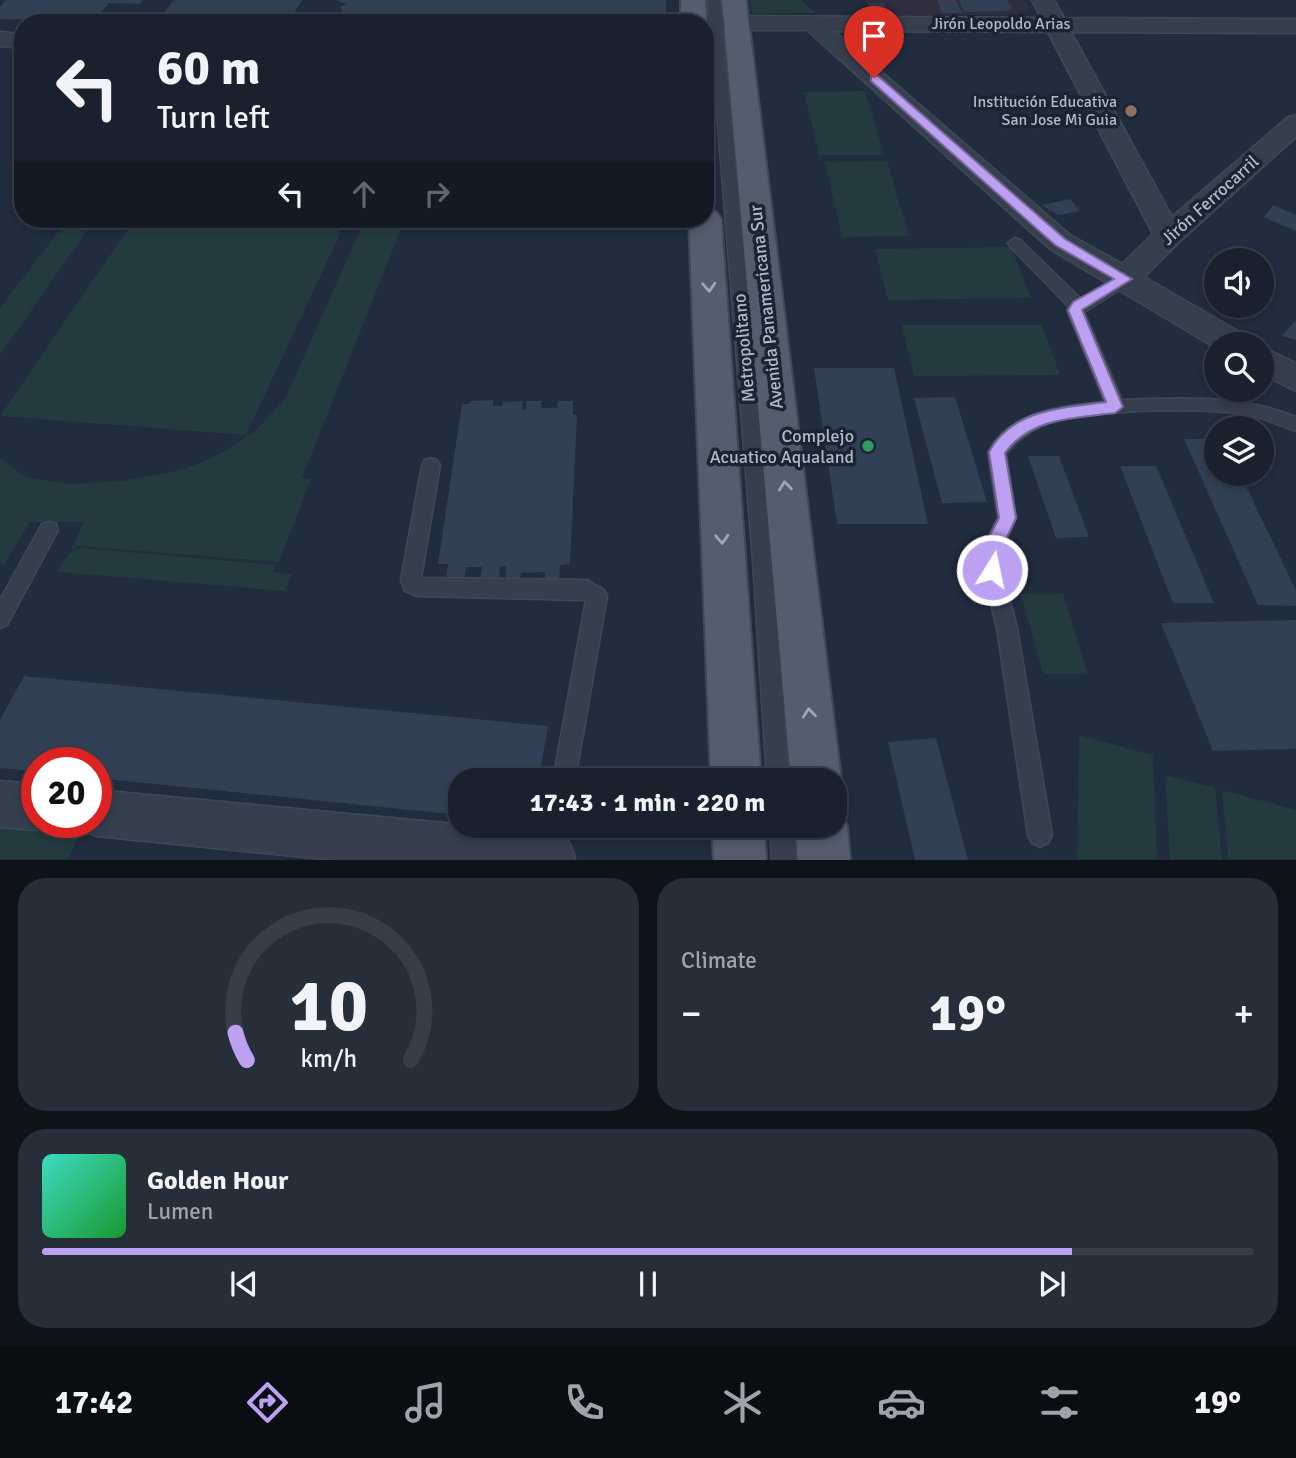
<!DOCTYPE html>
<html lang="en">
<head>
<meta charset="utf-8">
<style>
	body { margin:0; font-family:Signika,sans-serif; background:#262e3a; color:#f1f3f6; height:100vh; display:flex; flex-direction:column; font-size:26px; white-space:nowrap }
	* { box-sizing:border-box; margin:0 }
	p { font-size:23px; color:#9fa3aa }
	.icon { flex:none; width:38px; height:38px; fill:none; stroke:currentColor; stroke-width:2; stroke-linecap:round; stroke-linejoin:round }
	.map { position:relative; height:860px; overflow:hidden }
	.side { display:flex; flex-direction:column; gap:18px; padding:18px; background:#0e1219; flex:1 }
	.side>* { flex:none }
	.banner { position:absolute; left:14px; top:14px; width:700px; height:214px; border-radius:28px; box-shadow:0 4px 10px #0003,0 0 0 2px #373e4a; background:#19212e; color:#f1f3f6; overflow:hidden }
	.buttons { position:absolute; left:1204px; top:248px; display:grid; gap:14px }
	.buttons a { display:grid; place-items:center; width:70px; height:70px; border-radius:50%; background:#19212e; box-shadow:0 4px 10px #0003,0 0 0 2px #373e4a; font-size:35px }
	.speed { position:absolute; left:21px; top:747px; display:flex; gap:14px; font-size:35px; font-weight:700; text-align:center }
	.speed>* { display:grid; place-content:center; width:91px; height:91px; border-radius:50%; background:#19212e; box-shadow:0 4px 10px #0003,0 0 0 2px #373e4a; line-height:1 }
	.speed .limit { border:10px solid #d22; background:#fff; color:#111 }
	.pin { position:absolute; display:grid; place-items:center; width:60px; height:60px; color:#fff; margin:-72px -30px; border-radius:50% 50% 50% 0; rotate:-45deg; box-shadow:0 0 7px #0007 }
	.pin .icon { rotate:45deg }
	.me { position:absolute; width:77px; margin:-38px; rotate:10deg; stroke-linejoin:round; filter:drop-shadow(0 0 5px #0008) }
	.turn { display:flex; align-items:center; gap:24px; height:147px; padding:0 28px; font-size:32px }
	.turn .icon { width:91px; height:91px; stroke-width:2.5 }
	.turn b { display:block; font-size:49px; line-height:60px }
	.lanes { display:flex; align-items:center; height:66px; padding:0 28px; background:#0003; justify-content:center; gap:35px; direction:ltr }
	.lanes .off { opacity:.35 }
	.big { font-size:52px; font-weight:700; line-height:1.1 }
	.side .widget { flex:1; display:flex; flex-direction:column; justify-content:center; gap:10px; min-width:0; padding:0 24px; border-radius:28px; background:#262e3a }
	.side .dial { align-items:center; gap:0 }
	.dial svg { height:182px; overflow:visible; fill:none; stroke:#373e4a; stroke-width:7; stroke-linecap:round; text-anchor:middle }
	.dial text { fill:#f1f3f6; stroke:none }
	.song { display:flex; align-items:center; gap:21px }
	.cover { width:84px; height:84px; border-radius:10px; background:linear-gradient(135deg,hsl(170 70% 55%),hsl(130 70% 35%)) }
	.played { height:7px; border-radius:4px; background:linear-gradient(90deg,#bca0f2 85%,#373e4a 85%) }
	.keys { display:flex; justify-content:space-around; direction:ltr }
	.heat { display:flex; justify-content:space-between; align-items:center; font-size:38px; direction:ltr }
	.side .tiles { flex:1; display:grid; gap:18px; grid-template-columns:1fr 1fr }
	.widget:last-child { grid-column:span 2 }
	.trip { position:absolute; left:448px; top:768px; width:399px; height:70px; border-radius:28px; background:#19212e; box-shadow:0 4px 10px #0003,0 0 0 2px #373e4a; font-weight:700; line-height:70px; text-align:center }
	.tab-bar { display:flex; height:112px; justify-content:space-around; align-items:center; background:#0a0d12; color:#9fa3aa }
	.tab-bar .icon { width:49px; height:49px }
	.tab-bar .current { color:#bca0f2 }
	.tab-bar b { font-size:32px; color:#f1f3f6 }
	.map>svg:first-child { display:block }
	.medical { fill:#302d3f }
	.green { fill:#233b3f }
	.building { fill:#324055 }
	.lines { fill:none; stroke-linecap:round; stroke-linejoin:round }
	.lane-casing { stroke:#3e4857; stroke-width:3 }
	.street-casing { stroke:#3e4857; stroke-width:3 }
	.primary-casing { stroke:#3e4857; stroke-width:4 }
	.lane { fill:#353f4e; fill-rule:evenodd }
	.street { fill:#353f4e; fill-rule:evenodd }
	.primary { fill:#535d6e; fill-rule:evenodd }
	.oneway { stroke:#9da7b8 }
	.route { fill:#bca0f2; stroke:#7a689d; stroke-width:2 }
	.education-dot { fill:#8d6e63; stroke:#1a2433; stroke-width:2.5 }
	.leisure-dot { fill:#2e9e5b; stroke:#1a2433; stroke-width:2.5 }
	.labels { text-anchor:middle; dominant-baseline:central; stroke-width:7; stroke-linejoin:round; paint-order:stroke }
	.far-street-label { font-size:16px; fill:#b0b9ca; stroke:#1a2433 }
	.far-poi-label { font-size:16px; fill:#b0b9ca; stroke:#1a2433; text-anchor:end }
	.street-label { font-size:18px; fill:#b0b9ca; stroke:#1a2433 }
	.poi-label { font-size:18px; fill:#b0b9ca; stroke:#1a2433; text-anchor:end }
</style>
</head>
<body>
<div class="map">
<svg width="1296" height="860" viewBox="0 0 1296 860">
	<rect width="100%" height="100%" fill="#212c3e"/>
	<!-- medical -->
	<path class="medical" d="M866,0H1024L1029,10L1021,15H871Z"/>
	<!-- green -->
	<path class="green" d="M750,0H801L815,13L752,14Z
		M865,91L884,155H819L804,92Z
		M887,161L909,236L842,237L825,162Z
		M68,219H95L0,355V308Z
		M135,219H347L246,435L0,416Z
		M365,219H405L302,478L311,479L279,562L79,546L71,549L84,522H30L4,565L0,564V458L27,478L70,484L121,481L168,473L198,464L227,450L256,430L285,399Z
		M1011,247L1031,298L888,300L875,249Z
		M902,325H1042L1060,375L914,376Z
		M81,548L275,565L273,572L292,574L285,591L58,572C64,560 67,551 81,548Z
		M1021,594H1063L1088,674H1043Z
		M1079,735L1153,755L1157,859H1077Z
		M1165,775L1215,788L1222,859H1170Z
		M1222,790L1296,810V859H1228Z
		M0,814L37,822L85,823L68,859H0Z"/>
	<!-- building -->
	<path class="building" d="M6,0H143L140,4L109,3L94,21L0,19V6Z
		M174,0H302L288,23H176L160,18Z
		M336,0H666V21L343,23L346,18L340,7L346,4Z
		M937,0H956L962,13H942Z
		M959,0H1007L1012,8L1007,11L964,12Z
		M868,3H884L888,14H872Z
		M1070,199L1080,211L1058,215L1042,205Z
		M1273,205L1296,215V231L1264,217Z
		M1296,320V340L1282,336Z
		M814,368H894L928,524H837Z
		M955,397L987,502L942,503L914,398Z
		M493,400V406H502L503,402L523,401L522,410L526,409V401H542L541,408H557L558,401H573V415H577L570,564L560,565L559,579L545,580V572L521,573L520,579H505L506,567L500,566L499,579L480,580L482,567H466L464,579H446L448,564H438L462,404H469L470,401Z
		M1184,439H1216V474H1240L1296,590V606L1258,605Z
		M1028,456H1059L1089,537L1056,538Z
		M1120,466H1156L1214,603H1173Z
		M1296,620V749L1213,751L1161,623Z
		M24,676L548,726L540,772L528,770L527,780H460V815L96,778V763H37V771L0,768V720Z
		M936,738L968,860H915L888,742Z"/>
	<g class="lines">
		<!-- lane casing -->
		<g class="lane-casing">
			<path id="lane" d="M708,0H720L773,561L789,780H767L753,561Z
				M1015,238L1020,240L1081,299L1120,275H1130L1133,279L1130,283L1084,312L1122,400C1182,398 1239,394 1296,417V431C1280,426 1266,419 1250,415C1205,407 1081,408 1040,427C1026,433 1016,442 1006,454L1016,518L1007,539L1002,570L1017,628L1052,835L1048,843L1040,847L1032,843L1028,835L997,628L982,570L987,539L998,518L988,452C1010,410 1064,406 1105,402L1067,310L1069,307L1010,246L1008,243Z
				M431,458L437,460L440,465L421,578L587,580L604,590L607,596L575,780H553L586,600L418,596L405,591L401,580L422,465L425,460Z
				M49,522L56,524L58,530L7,625L0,628V600L42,524Z
				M544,826H568L561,860H541Z
				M770,826H794L796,860H772Z"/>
		</g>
		<!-- street casing -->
		<g class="street-casing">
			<path id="street" d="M1032,0H1054L1064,18L1296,19V33L1071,32L1172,217L1287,118L1296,115V137L1178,243L1144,277L1248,337L1253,345H1216V348L1050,249L807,30H705V23H694L697,18L705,16L1041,18ZM834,31L1048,32L1153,234L1122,264L1070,235Z
				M0,32L23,34V48L0,46Z
				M1262,347L1296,363V391L1262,374Z
				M0,781L37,784V822L53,823L37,830L0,827Z
				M96,790L551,833L568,840L575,857L574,860H334L96,836L80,829L77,822H96Z"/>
		</g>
		<!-- primary casing -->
		<g class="primary-casing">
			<path id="primary" d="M681,0H705L707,23L705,25V23H681Z
				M722,0H746L841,780L835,795V780H791Z
				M705,209L716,212L721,219L761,780H711L689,219H705Z
				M835,806L839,808L847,826L850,860H798L795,826H835Z
				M712,826H764L766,860H714Z"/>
		</g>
		<!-- lane -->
		<use href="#lane" class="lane"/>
		<!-- street -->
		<use href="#street" class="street"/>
		<!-- primary -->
		<use href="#primary" class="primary"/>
	</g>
	<!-- one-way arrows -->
	<defs><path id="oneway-chevron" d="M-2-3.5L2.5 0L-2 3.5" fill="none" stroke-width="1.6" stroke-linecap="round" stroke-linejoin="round" transform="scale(1.75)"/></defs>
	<g class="oneway">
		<use href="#oneway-chevron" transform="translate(709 287) rotate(87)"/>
		<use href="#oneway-chevron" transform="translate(785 486) rotate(-96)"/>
		<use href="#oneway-chevron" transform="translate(722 539) rotate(87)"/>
		<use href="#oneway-chevron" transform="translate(809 713) rotate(-96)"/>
	</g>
	<!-- route -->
	<path class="route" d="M871,76H878L1065,239L1132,279L1082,310L1123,407L1115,413C1075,418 1031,417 1005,453L1016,518L1006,539L999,575L992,578L986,575L984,570L988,539L999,518L989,452C1012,409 1063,408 1106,402L1068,310L1073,302L1114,279L1055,245L871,81Z"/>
	<!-- markers -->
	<circle class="education-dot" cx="1131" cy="111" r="7"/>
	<circle class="leisure-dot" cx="868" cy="446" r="7"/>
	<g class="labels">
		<!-- far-street labels -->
		<g class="far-street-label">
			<text x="1001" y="24">Jirón Leopoldo Arias</text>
		</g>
		<!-- far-poi labels -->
		<g class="far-poi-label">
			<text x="1117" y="102">Institución Educativa<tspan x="1117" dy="18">San Jose Mi Guia</tspan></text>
		</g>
		<!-- street labels -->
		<g class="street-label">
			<text transform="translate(1210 200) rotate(-42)">Jirón Ferrocarril</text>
			<text transform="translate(766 307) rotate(-96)">Avenida Panamericana Sur</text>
			<text transform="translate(744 348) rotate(-95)">Metropolitano</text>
		</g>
		<!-- poi labels -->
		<g class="poi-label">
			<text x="854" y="436">Complejo<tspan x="854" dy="21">Acuatico Aqualand</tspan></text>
		</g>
	</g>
</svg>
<div class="buttons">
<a><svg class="icon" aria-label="sound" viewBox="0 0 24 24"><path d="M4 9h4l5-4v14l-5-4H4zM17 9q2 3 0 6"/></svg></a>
<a><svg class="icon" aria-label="search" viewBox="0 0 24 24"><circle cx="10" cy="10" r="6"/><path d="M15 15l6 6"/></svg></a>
<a><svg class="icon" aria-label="layers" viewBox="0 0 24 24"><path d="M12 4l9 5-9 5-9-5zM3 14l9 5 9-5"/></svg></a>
</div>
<div class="speed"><div class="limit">20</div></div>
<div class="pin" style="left:874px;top:78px;background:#d93025"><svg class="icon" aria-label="arrive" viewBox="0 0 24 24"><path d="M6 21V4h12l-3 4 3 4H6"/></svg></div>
<svg class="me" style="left:992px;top:570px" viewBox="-20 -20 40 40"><circle r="17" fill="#bca0f2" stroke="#fff" stroke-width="3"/><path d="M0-11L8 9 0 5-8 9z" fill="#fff"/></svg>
<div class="trip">17:43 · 1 min · 220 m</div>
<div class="banner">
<div class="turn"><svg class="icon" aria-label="left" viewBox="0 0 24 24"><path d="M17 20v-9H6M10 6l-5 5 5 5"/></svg><div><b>60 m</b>Turn left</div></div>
<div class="lanes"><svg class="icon" aria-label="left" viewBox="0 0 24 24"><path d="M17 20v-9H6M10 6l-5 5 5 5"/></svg><svg class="icon off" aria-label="ahead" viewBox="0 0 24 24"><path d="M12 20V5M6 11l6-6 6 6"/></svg><svg class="icon off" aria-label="right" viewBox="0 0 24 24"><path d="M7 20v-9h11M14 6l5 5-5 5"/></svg></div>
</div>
</div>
<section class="side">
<div class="tiles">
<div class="widget dial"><svg viewBox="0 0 100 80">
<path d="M14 69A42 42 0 1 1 86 69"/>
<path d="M14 69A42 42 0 0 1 9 57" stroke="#bca0f2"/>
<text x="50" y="56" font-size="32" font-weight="700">10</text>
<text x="50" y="72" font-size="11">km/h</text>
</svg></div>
<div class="widget"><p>Climate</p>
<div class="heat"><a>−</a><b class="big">19°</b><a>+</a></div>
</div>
<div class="widget">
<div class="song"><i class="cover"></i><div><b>Golden Hour</b><p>Lumen</p></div></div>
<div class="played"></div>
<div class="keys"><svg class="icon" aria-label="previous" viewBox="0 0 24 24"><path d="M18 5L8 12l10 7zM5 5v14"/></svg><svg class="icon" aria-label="pause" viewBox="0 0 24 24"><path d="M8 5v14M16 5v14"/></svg><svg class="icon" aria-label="next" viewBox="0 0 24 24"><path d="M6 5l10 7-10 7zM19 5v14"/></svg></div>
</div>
</div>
</section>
<nav class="tab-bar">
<b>17:42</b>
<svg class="icon current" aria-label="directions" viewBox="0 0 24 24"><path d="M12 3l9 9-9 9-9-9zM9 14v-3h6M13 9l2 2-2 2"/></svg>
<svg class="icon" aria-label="music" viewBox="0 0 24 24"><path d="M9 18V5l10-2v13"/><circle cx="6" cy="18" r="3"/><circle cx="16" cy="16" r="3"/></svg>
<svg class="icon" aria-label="phone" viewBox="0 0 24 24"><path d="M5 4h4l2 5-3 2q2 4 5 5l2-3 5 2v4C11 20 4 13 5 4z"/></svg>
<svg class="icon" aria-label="climate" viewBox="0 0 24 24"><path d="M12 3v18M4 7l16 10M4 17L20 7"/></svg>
<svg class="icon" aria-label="car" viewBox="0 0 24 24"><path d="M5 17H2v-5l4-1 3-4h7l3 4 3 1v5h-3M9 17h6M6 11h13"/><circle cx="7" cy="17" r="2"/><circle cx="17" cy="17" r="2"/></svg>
<svg class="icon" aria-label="filters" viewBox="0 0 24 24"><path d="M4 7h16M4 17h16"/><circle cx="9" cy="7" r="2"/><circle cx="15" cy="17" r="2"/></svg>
<b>19°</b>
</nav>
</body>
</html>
